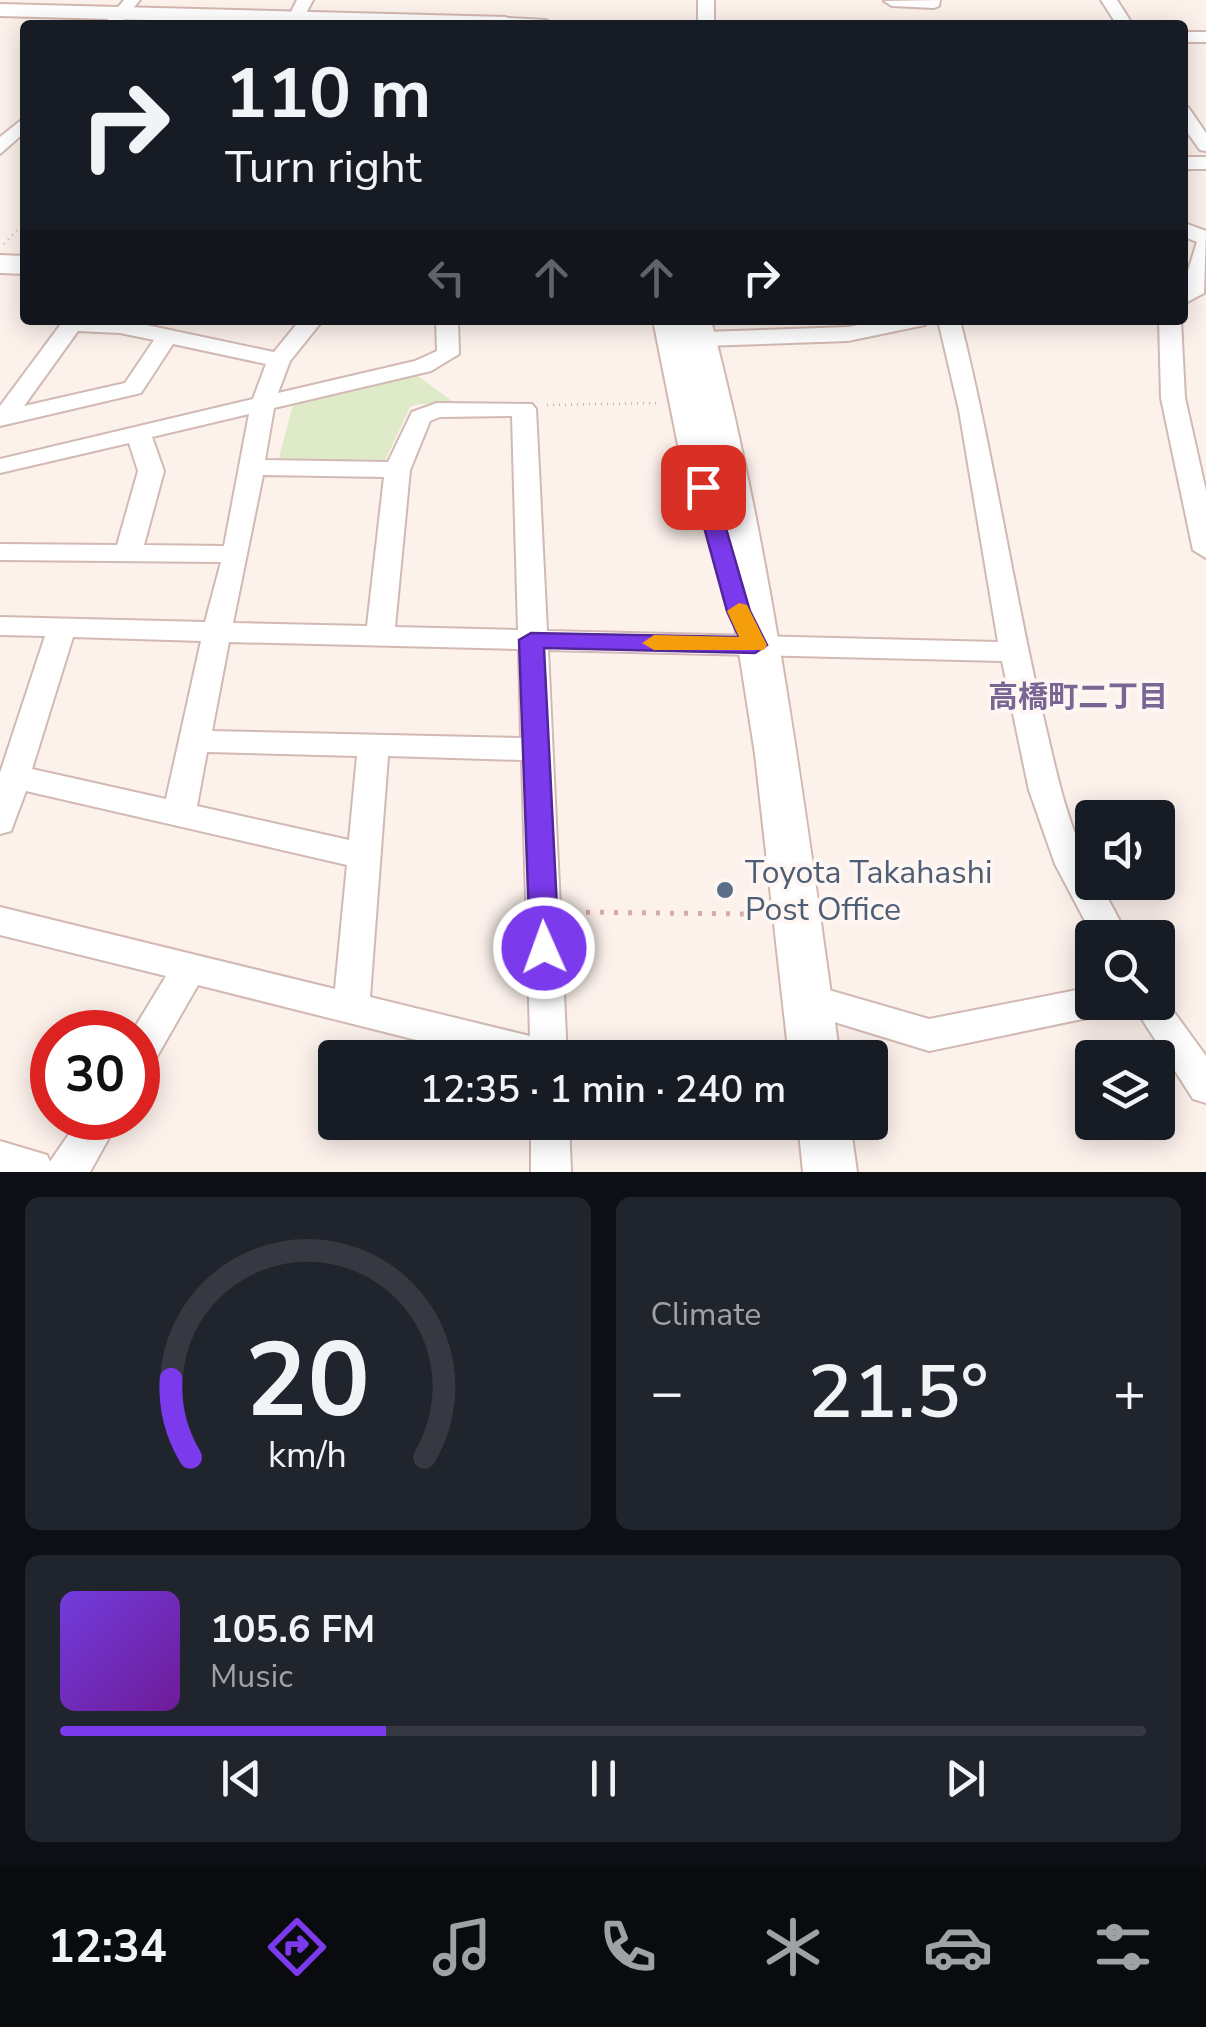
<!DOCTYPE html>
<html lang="en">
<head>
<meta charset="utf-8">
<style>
	body { margin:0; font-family:"Nunito Sans","Noto Sans JP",sans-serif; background:#20242c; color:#f1f3f6; height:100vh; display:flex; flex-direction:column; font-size:38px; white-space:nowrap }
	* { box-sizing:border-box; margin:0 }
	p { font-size:32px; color:#9ea1a6 }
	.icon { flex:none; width:55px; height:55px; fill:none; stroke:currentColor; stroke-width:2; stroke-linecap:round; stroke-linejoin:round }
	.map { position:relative; height:1172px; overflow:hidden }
	.sheet { display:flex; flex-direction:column; gap:25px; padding:25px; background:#0d0f14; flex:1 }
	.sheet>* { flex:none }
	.banner { position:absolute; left:20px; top:20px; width:1168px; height:305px; border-radius:10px; box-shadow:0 5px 25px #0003; background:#171b24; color:#f1f3f6; overflow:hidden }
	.buttons { position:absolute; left:1075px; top:800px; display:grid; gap:20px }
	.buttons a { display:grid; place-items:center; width:100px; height:100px; border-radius:10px; background:#171b24; box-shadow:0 5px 25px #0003; font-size:50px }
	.speed { position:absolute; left:30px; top:1010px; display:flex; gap:20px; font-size:50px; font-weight:700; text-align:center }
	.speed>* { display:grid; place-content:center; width:130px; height:130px; border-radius:50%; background:#171b24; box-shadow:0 5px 25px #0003; line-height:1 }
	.speed .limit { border:15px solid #d22; background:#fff; color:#111 }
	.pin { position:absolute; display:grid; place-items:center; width:85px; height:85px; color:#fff; margin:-42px; border-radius:20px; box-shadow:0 5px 15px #0006 }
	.me { position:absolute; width:110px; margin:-55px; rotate:358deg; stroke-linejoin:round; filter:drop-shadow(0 0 8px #0008) }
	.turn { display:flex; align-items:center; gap:35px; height:210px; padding:0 40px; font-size:45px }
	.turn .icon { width:130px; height:130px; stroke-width:2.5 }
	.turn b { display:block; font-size:70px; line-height:85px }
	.lanes { display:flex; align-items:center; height:95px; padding:0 40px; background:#0003; justify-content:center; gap:50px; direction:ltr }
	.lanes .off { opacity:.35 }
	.big { font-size:75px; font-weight:600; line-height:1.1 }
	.sheet .card { flex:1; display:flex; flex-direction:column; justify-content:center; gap:15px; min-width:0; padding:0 35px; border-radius:15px; background:#20242c }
	.sheet .dial { align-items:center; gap:0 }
	.dial svg { height:260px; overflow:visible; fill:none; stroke:#363941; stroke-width:7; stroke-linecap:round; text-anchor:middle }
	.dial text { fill:#f1f3f6; stroke:none }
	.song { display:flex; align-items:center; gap:30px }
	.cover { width:120px; height:120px; border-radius:15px; background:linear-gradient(135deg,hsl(260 70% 55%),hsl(280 70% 35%)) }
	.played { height:10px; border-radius:5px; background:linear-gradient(90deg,#7c3aed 30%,#363941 30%) }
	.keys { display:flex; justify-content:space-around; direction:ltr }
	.heat { display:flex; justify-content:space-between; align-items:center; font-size:55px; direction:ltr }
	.sheet .tiles { flex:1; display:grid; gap:25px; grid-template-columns:1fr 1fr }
	.card:last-child { grid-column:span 2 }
	.trip { position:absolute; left:318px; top:1040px; width:570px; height:100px; border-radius:10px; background:#171b24; box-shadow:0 5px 25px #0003; font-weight:600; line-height:100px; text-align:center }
	.tab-bar { display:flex; height:160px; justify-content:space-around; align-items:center; background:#090b0e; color:#9ea1a6 }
	.tab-bar .icon { width:70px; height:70px }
	.tab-bar .on { color:#7c3aed }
	.tab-bar b { font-size:45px; color:#f1f3f6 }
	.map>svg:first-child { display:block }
	.green { fill:#dfeac9 }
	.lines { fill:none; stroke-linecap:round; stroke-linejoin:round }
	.street-casing { stroke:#d2b9b3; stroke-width:4 }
	.secondary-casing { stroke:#d4b8b0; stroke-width:4 }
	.path-far1 { stroke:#d7aca6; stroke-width:2.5; stroke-dasharray:1 5; stroke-linecap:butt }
	.path { stroke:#d7aca6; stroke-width:5; stroke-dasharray:4 10; stroke-linecap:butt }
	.street { fill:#fff; fill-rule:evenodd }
	.secondary { fill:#fff; fill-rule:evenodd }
	.route { fill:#7c3aed; stroke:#51269a; stroke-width:2.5 }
	.slow { fill:#f59e0b }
	.service-dot { fill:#5c6f8a; stroke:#fef6f2; stroke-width:4 }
	.labels { text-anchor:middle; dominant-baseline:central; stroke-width:8; stroke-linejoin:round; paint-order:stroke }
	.neighbourhood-label { font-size:30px; font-weight:bold; fill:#796693; stroke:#fef6f2 }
	.near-service-label { font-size:32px; fill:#4e5e75; stroke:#fef6f2; text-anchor:start }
</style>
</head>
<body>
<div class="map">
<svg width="1206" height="1172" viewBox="0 0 1206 1172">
	<rect width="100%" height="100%" fill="#fcf1eb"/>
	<!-- green -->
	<path class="green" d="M415,374L456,404H418L410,407L383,465L279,458L294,401Z"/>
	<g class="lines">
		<!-- street casing -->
		<g class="street-casing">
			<path id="street" d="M124,0H140L119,25H103Z
				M297,0H313L302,21L296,23L288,18Z
				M698,0H714V25H698Z
				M940,0L939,6L934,8L892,6L884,1Z
				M1101,0H1117L1133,25H1117Z
				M506,18L546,20L554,25H499L500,20Z
				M1182,32H1206V42H1182Z
				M1182,106L1188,107L1206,133V151L1200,150L1182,125Z
				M25,117V132L0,154V137Z
				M1182,157H1206V169H1182Z
				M1182,222L1206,231L1204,293L1182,305V290L1197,242L1182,236Z
				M64,320H123L274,352L300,320H323L290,361L278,393L415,361L437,351L436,320H458L459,354L431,371L274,408L265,460L388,462L412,412L437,403L532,404L536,409L547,631L998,642L959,410L938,320H960C992,447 1011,576 1040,703C1054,759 1064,820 1092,871V882H1099L1129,938H1094L1055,864L1029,790L1002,661L548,650L567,1058H488L198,985L151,1067L138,1072V1032H132L166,976L0,935V907L335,989L347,865L26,791L11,831L0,834V773L45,636L0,635V617L205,622L221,562L0,560V544L117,545L138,471L129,443L0,473V459L253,399L266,364L173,344L141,393L0,426V406ZM78,331L120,333L154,340L125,383L24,406ZM249,414L224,546L144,545L164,471L152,437ZM512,416L518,630L395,627L410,470L430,421L440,417ZM263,475L384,477L367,626L233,623ZM73,637L201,641L166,799L32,769ZM229,642L519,649L521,738L212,731ZM207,752L357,756L349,840L197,806ZM388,756L522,760L530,1036L370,997Z
				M884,320H928L925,325L848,341L702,346L691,339L702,332L848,327Z
				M1159,320H1181L1185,398L1206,491V558L1193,550L1161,398Z
				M808,984L929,1019L1092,987V1002H1110L1105,1013L1092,1017L929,1051L795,1010L790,999L795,988Z
				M1158,990L1206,1056V1103L1193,1099L1131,1002H1158Z
				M80,1118H120L90,1172H43Z
				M531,1122H569L571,1172H531Z"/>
		</g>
		<!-- secondary casing -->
		<g class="secondary-casing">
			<path id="secondary" d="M0,4L506,17L517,23L334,25L0,16Z
				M0,255L25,256V274L0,273Z
				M653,320H711C774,561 805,811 840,1058H789L755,754L718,518L697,517L691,510Z
				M798,1122H850L857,1172H803Z
				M0,1141L47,1155L55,1172H0Z"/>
		</g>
		<!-- path-far1 -->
		<path class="path-far1" d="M4,244L25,222
			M547,405L658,403"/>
		<!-- path -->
		<path class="path" d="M572,912L745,914"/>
		<!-- street -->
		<use href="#street" class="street"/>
		<!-- secondary -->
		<use href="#secondary" class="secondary"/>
	</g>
	<!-- route -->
	<path class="route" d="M703,481L714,487L750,611L767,645L755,653L544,648L559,948L554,956L544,959L534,956L530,948L519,640L531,633L739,637L727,611L693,487Z"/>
	<!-- slow -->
	<path class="slow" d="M739,603L747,605L767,645L764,650H654L642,643L654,635L739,637L727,611Z"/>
	<!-- markers -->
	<circle class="service-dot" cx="725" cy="890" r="10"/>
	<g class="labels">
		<!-- neighbourhood labels -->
		<g class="neighbourhood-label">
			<text x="1078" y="697">高橋町二丁目</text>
		</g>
		<!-- near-service labels -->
		<g class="near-service-label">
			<text x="745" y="872">Toyota Takahashi<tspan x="745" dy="37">Post Office</tspan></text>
		</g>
	</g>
</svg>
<div class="buttons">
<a><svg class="icon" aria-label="sound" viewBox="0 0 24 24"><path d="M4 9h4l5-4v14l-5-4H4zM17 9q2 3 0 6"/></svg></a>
<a><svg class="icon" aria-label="search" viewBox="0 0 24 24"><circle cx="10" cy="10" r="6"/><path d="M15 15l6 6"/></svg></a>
<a><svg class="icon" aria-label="layers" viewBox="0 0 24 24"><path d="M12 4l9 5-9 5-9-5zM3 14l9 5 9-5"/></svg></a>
</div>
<div class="speed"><div class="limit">30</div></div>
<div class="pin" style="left:703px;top:487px;background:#d93025"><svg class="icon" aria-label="arrive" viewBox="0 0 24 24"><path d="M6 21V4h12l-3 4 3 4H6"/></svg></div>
<svg class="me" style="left:544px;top:948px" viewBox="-20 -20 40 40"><circle r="17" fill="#7c3aed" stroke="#fff" stroke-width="3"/><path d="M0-11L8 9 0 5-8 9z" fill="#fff"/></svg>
<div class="trip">12:35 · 1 min · 240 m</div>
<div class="banner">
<div class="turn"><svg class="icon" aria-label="right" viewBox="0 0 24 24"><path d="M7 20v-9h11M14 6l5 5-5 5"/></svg><div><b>110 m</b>Turn right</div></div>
<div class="lanes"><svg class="icon off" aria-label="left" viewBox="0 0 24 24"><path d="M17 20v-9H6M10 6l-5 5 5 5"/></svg><svg class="icon off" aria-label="ahead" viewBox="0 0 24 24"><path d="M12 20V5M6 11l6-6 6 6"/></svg><svg class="icon off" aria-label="ahead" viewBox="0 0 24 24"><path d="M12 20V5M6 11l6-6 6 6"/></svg><svg class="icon" aria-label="right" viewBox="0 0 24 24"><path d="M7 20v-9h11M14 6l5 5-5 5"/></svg></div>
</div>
</div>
<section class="sheet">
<div class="tiles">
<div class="card dial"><svg viewBox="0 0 100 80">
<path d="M14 69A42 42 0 1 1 86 69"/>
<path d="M14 69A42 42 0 0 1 8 45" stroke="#7c3aed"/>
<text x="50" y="56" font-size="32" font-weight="700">20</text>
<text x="50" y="72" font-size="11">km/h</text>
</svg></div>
<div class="card"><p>Climate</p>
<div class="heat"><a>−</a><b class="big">21.5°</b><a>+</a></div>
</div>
<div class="card">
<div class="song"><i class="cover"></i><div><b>105.6 FM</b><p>Music</p></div></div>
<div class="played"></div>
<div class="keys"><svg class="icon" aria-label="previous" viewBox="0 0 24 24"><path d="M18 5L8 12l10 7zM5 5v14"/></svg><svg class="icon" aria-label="pause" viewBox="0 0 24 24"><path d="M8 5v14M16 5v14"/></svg><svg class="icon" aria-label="next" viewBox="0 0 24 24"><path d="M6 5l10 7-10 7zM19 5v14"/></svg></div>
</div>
</div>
</section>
<nav class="tab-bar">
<b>12:34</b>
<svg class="icon on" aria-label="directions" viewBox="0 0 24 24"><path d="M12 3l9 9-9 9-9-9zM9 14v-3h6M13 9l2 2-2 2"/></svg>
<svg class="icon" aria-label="music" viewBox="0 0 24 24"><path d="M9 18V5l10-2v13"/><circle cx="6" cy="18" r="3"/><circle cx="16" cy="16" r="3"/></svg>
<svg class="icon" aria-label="phone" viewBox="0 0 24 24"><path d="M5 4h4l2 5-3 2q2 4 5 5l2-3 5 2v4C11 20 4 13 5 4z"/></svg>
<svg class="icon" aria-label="climate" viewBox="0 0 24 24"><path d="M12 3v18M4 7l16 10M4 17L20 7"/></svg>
<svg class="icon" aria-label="car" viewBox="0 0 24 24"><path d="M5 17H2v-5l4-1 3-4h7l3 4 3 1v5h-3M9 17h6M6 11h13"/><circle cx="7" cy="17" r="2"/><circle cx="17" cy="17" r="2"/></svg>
<svg class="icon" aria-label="filters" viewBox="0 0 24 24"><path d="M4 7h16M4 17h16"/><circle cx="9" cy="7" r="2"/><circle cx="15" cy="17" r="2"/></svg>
</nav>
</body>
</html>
